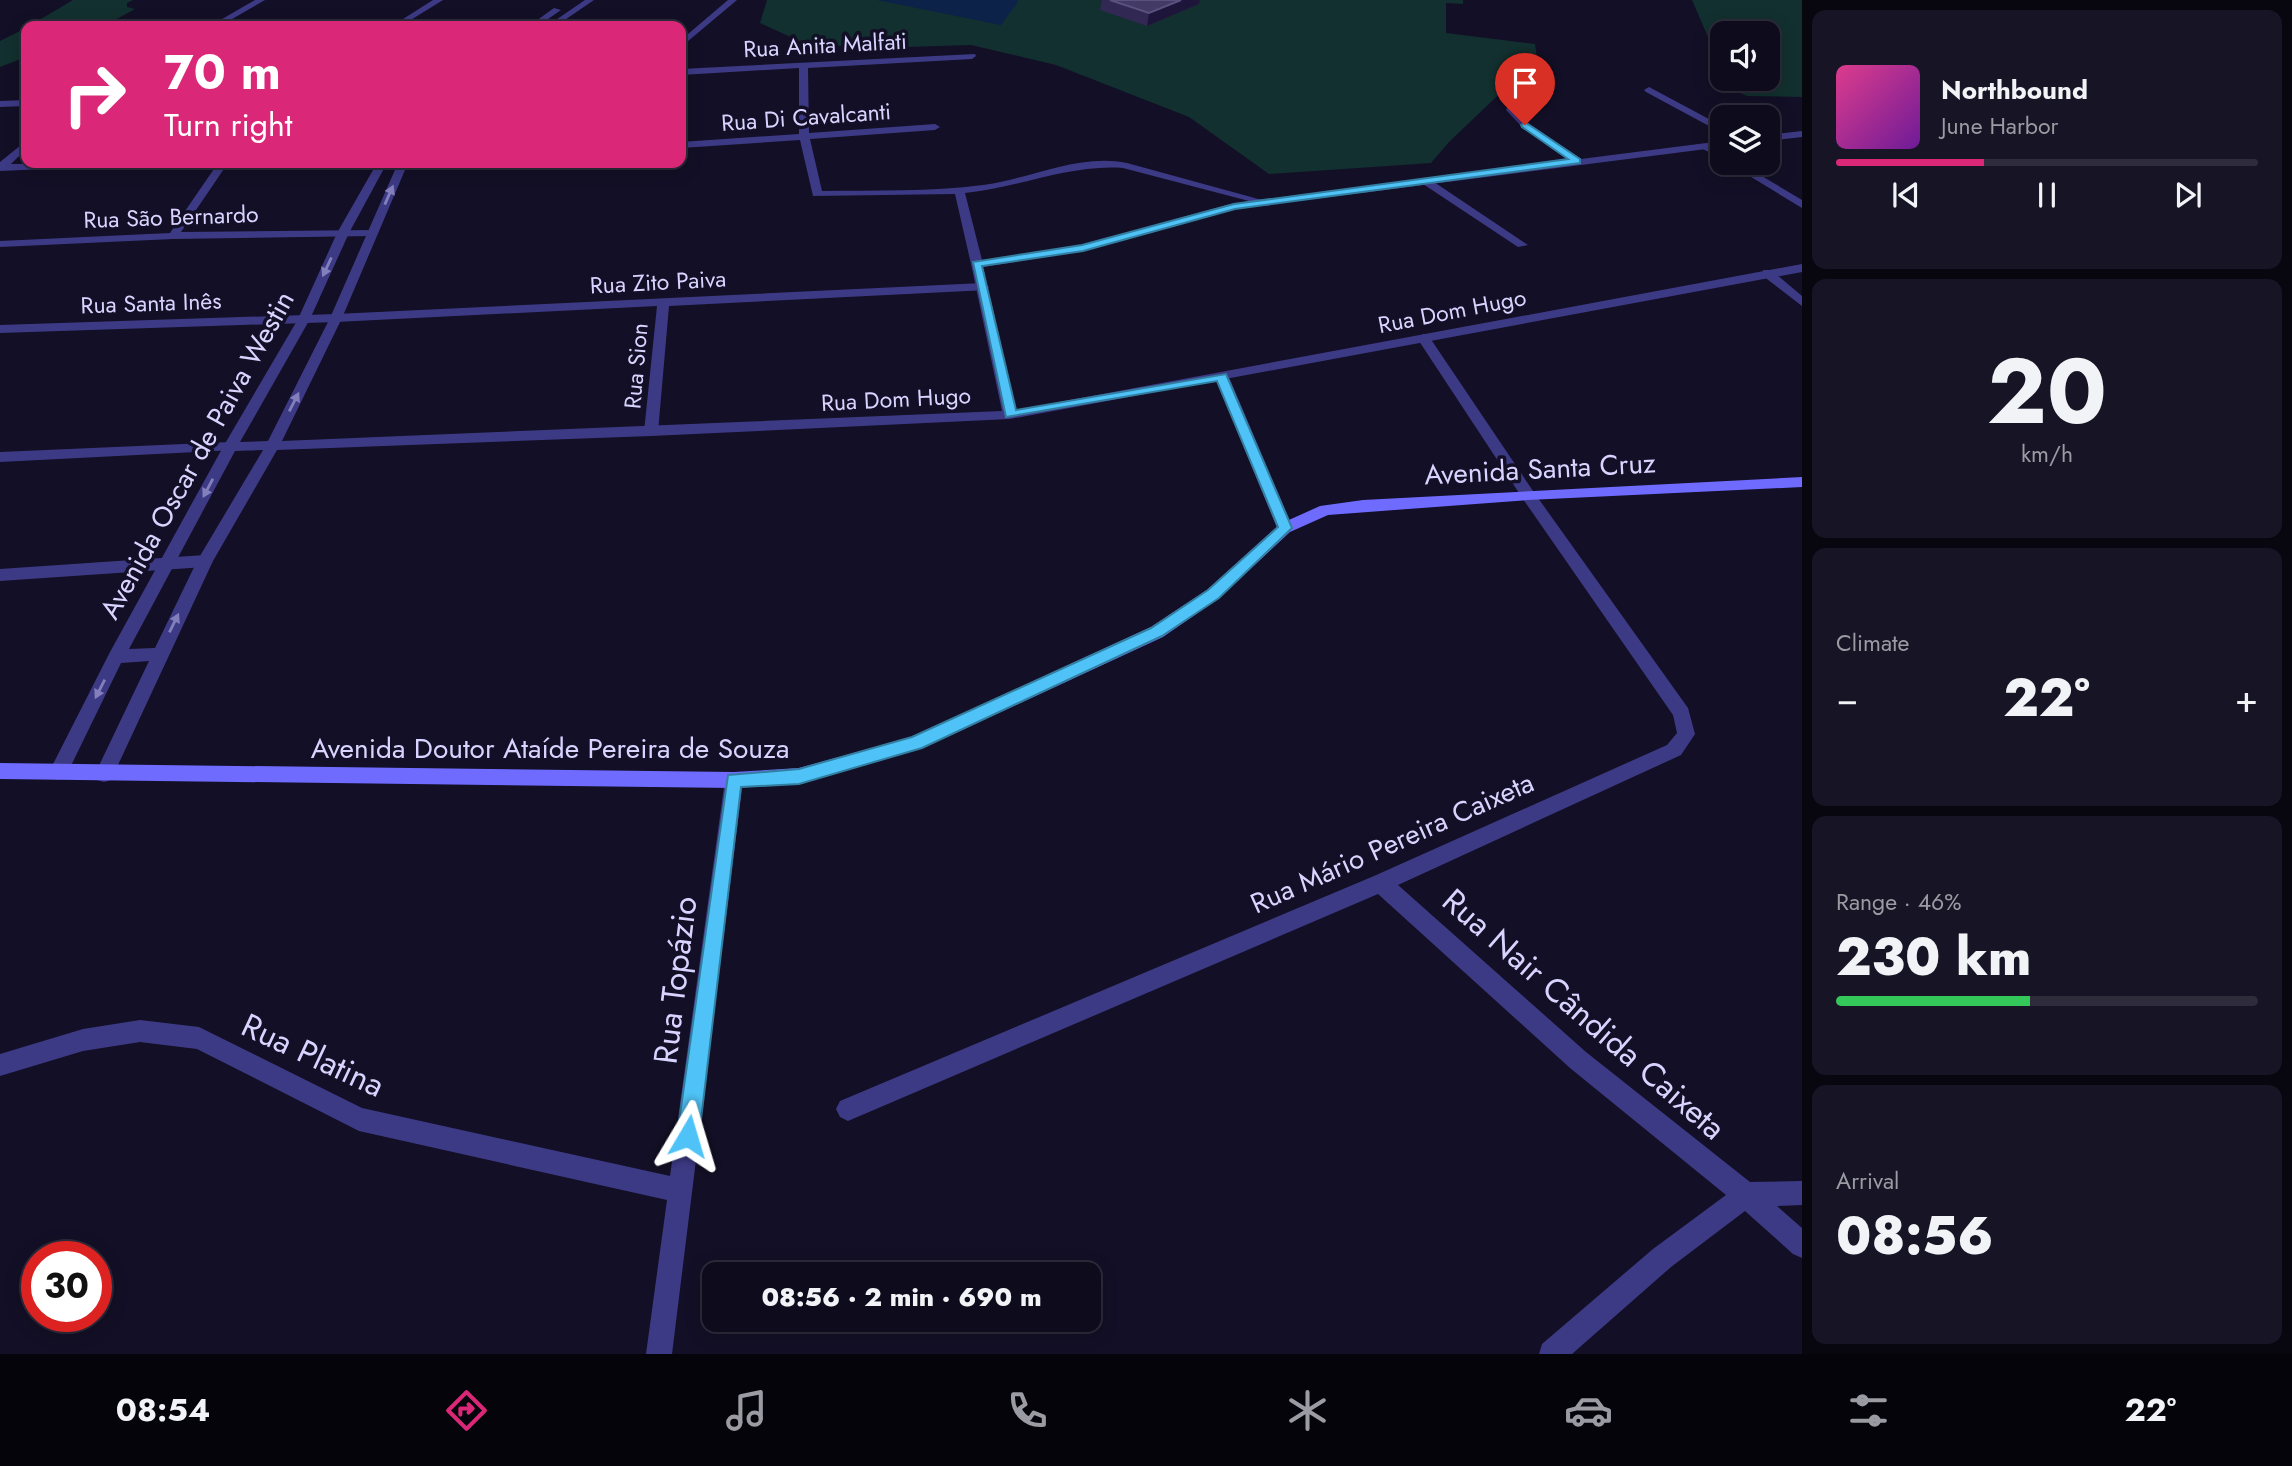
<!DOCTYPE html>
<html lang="en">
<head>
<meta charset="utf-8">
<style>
	body { margin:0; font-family:Jost,sans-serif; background:#171425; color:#f1f3f6; height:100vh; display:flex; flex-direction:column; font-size:26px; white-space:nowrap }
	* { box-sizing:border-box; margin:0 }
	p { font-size:23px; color:#9b9ba3 }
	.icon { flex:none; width:38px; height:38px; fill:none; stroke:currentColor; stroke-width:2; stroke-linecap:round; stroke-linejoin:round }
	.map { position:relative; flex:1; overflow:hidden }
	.side { display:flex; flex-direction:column; gap:10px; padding:10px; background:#08060f; width:490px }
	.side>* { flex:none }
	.guide { position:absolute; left:21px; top:21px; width:665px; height:147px; border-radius:14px; box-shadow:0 4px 18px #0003,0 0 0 2px #2e2b3b; background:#db2777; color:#fff; overflow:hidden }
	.tools { position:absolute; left:1710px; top:21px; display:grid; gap:14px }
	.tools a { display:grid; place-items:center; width:70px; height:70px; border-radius:14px; background:#0e0b1c; box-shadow:0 4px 18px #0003,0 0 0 2px #2e2b3b; font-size:35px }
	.speed { position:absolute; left:21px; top:1241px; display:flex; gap:14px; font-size:35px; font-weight:700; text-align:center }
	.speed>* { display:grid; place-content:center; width:91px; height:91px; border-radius:50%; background:#0e0b1c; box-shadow:0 4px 18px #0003,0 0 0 2px #2e2b3b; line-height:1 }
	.speed .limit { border:10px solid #d22; background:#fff; color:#111 }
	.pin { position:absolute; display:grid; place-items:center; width:60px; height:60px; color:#fff; margin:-72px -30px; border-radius:50% 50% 50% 0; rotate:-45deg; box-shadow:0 0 7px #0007 }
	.pin .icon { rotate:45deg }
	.me { position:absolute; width:77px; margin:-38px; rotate:7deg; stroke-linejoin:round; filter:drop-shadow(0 0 5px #0008) }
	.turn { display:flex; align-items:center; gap:24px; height:147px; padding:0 28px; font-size:32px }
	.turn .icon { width:91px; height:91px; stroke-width:2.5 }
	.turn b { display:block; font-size:49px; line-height:60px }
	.big { font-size:52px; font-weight:800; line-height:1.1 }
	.side .widget { flex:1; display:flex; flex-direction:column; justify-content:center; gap:10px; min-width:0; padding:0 24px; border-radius:14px; background:#171425 }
	.side .dial { align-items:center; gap:0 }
	.dial b { font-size:91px; line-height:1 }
	.song { display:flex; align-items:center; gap:21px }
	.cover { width:84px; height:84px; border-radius:10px; background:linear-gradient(135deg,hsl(330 70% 55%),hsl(280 70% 35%)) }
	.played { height:7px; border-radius:4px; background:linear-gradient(90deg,#db2777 35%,#2e2b3b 35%) }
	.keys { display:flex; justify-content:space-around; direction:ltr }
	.heat { display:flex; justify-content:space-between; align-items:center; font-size:38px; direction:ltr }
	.charge { height:10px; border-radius:5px; background:linear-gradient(90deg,#34c759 46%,#2e2b3b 0) }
	.trip { position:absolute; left:702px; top:1262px; width:399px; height:70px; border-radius:14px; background:#0e0b1c; box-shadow:0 4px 18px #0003,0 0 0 2px #2e2b3b; font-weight:800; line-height:70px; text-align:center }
	.tabs { display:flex; height:112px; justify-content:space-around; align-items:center; background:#06040b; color:#9b9ba3 }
	.tabs .icon { width:49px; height:49px }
	.tabs .current { color:#db2777 }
	.tabs b { font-size:32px; color:#f1f3f6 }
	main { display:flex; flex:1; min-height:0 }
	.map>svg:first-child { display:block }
	.green { fill:#12302f; fill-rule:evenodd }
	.water { fill:#0c2248 }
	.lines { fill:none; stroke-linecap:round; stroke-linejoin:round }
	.minor { fill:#3d3a85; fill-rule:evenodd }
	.tertiary { fill:#3d3a85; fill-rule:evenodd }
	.secondary { fill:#6f6bff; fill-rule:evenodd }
	.wall { fill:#312854 }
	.shaded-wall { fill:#1d163a }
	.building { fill:#433a66; stroke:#5a527e; stroke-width:2 }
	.oneway { fill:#837fbc }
	.route { fill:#4fc3f7; stroke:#337fa1; stroke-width:2 }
	.labels { text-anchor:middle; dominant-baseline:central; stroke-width:7; stroke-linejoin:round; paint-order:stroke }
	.far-street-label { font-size:23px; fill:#d9d4ff; stroke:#130f26 }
	.street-label { font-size:28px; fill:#d9d4ff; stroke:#130f26 }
	.near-street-label { font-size:33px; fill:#d9d4ff; stroke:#130f26 }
</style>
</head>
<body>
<main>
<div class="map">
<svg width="1802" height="1354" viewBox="0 0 1802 1354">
	<rect width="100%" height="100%" fill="#130f26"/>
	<!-- green -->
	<path class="green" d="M73,0H133L127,3V7L135,9L104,26H29Z
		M767,0H1463V4L1446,3V33L1535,44L1537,58L1449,142L1431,163L1269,174L1189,117L1056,65L971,45L875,48L806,44L760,23Z
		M1692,0H1802V97L1747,96L1722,85L1717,58ZM1768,33V79H1722V33Z
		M26,28V57L0,67V41Z"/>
	<!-- water -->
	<path class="water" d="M877,0H1017L1018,2L1001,25Z"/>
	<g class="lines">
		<!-- minor -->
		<path class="minor" d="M255,0H265L220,26H210Z
			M433,0H443L401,26H392Z
			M728,0H737L681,47V40Z
			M975,54L976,56L972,59L808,68L809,133L935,124L940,127L935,130L810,139L822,191C876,190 930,192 983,185C1030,179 1079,153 1127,163L1273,203L1268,206L1123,168C1070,164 1018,188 965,193L983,264L977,268L971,264L955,194L813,196L800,140L681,148V142L799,134V68L681,75V69Z
			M1649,87L1722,126V133L1646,92L1644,90Z
			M1531,88L1539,90L1517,105L1516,110L1528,123L1581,159V163H1573L1522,127L1506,110L1510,102Z
			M26,100V106L0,107V101Z
			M26,141V149L11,164L118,163L113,166L0,171V162Z
			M1701,144H1709L1722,152V159L1701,148Z
			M218,163H228L181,232L372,230L378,233L372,236L173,239L0,247V241L170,233Z
			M1728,163H1740L1802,200V208Z
			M1423,180H1431L1528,245L1518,247L1423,184Z
			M1763,270H1771L1802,296V306L1763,276Z
			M983,283L989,287L987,290L669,306L658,432L651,436L644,432L657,306L336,322L0,333V325L336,314Z
			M1423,334L1428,335L1533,491L1688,708L1695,734L1681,755L1398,885L1586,1052L1750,1182L1802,1181V1205L1777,1206L1802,1228V1258L1793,1254L1745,1211L1671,1267L1572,1354H1539L1542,1344L1653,1249L1726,1195L1570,1068L1378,894L848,1121L840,1117L836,1109L840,1101L1374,876L1667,745L1677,733L1673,715L1523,499L1417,338Z
			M1222,373L1229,377L1293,528L1290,532L1285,533L1277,528L1215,377Z
			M230,442L237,447L235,450L0,462V452Z
			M205,555L213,561L205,567L0,581V569Z
			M734,772L741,774L743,780L672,1354H646L667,1200L359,1131L197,1049L140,1042L83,1051L0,1076V1054L83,1029L140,1020L199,1027L362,1108L670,1176L725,780L727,774Z"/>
		<!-- tertiary -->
		<path class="tertiary" d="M585,0H594L556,26H547Z
			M554,8L561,10L538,26H529Z
			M1802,131V137L1768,141V135Z
			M1722,141V147L1235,209L1083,251L983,267L1016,410L1802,264V272L1010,419L651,436L277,450L213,561L111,780L104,782L97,780L95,774L149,661L121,663L65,778L58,780L51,778L49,772L110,652L223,447L298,319L337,233L377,163H387L349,233L310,319L240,442L268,441L330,318L398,163H408L342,318L282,441L1002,411L971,264L973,262L1082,245L1234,203ZM263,450L197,561L155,648L129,649L235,451Z"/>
		<!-- secondary -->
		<path class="secondary" d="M1802,477V487L1528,500L1328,515L1290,532L1219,598L1163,637L923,748L799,784L734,788L0,779V763L734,772L799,768L912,737L1151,627L1207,590L1280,524L1320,506L1363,500Z"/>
	</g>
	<!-- wall -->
	<path class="wall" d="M1102,0H1200L1199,4L1147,26L1100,10Z"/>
	<!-- shaded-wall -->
	<path class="shaded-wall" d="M1181,0H1200L1199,4L1147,26L1149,13Z"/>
	<!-- building -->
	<path class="building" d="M1110,0H1181L1149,13Z"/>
	<!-- one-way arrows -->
	<defs><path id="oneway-solid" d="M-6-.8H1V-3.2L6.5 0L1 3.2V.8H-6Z" transform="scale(1.75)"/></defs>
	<g class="oneway">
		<use href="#oneway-solid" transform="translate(389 195) rotate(-66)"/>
		<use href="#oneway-solid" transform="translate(327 267) rotate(115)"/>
		<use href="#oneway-solid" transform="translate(294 402) rotate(-63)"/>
		<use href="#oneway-solid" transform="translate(208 488) rotate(118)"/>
		<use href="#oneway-solid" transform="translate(174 623) rotate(-64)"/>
		<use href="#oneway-solid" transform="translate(100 689) rotate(117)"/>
	</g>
	<!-- route -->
	<path class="route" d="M1525,122L1580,159V163L1235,209L1083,251L982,266L1016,410L1226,374L1292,528L1219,598L1162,636L922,748L799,784L741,787L699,1136L696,1144L688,1147L680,1144L677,1136L728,775L799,769L912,737L1151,628L1208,590L1278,527L1217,381L1006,417L973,262L1082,245L1234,204L1568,159L1522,127L1521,125Z"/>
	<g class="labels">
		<!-- far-street labels -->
		<g class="far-street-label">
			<text transform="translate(825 45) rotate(-3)">Rua Anita Malfati</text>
			<text transform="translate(806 117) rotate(-4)">Rua Di Cavalcanti</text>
			<text transform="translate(171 217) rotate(-2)">Rua São Bernardo</text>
			<text transform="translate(658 282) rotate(-3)">Rua Zito Paiva</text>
			<text transform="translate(151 303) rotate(-2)">Rua Santa Inês</text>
			<text transform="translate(1452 311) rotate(-11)">Rua Dom Hugo</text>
			<text transform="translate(636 366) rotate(-85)">Rua Sion</text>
			<text transform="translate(896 399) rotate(-3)">Rua Dom Hugo</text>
		</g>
		<!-- street labels -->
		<g class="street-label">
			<text transform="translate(197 455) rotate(-61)">Avenida Oscar de Paiva Westin</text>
			<text transform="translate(1540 469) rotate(-3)">Avenida Santa Cruz</text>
			<text x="550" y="748">Avenida Doutor Ataíde Pereira de Souza</text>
			<text transform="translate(1392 843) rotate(-24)">Rua Mário Pereira Caixeta</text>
		</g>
		<!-- near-street labels -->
		<g class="near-street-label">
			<text transform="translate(675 980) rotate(-83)">Rua Topázio</text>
			<text transform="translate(1584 1014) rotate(41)">Rua Nair Cândida Caixeta</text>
			<text transform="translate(313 1055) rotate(25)">Rua Platina</text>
		</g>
	</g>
</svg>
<div class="tools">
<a><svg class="icon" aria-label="sound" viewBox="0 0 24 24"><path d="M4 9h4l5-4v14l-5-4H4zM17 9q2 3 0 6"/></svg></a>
<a><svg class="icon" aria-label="layers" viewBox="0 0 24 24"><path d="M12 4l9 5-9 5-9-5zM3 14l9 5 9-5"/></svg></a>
</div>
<div class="speed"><div class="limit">30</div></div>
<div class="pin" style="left:1525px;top:125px;background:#d93025"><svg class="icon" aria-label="arrive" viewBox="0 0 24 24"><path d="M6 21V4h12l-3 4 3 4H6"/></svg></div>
<svg class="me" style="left:688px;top:1136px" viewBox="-20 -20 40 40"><path d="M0-17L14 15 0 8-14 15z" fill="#4fc3f7" stroke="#fff" stroke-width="4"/></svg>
<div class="trip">08:56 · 2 min · 690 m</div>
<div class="guide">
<div class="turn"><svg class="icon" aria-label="right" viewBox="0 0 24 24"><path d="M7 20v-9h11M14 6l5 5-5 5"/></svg><div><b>70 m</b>Turn right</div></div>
</div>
</div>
<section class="side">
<div class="widget">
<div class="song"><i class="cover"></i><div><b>Northbound</b><p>June Harbor</p></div></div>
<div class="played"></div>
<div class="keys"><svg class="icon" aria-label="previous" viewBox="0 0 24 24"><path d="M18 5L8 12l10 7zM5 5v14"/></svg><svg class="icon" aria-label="pause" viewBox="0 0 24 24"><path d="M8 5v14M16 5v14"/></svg><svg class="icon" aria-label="next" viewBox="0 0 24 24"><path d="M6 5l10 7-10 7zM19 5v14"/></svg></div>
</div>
<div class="widget dial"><b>20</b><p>km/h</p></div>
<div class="widget"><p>Climate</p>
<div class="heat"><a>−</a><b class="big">22°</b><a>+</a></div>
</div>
<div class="widget"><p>Range · 46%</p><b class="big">230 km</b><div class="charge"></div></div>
<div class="widget"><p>Arrival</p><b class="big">08:56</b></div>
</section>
</main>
<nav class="tabs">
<b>08:54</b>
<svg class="icon current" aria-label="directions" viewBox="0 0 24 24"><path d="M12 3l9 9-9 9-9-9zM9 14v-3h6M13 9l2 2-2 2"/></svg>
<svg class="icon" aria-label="music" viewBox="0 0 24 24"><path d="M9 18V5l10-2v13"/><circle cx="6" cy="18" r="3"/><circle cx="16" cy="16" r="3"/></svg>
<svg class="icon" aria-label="phone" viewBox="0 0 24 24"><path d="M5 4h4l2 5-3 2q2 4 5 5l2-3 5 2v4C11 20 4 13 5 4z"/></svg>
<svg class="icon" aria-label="climate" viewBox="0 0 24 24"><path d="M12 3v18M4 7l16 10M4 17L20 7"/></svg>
<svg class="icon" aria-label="car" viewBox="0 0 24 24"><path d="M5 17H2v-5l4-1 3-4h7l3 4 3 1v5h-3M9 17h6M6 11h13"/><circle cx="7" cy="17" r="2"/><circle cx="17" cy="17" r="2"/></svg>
<svg class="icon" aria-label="filters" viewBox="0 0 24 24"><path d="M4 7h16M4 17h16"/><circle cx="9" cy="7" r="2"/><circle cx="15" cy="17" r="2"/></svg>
<b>22°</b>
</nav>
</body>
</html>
